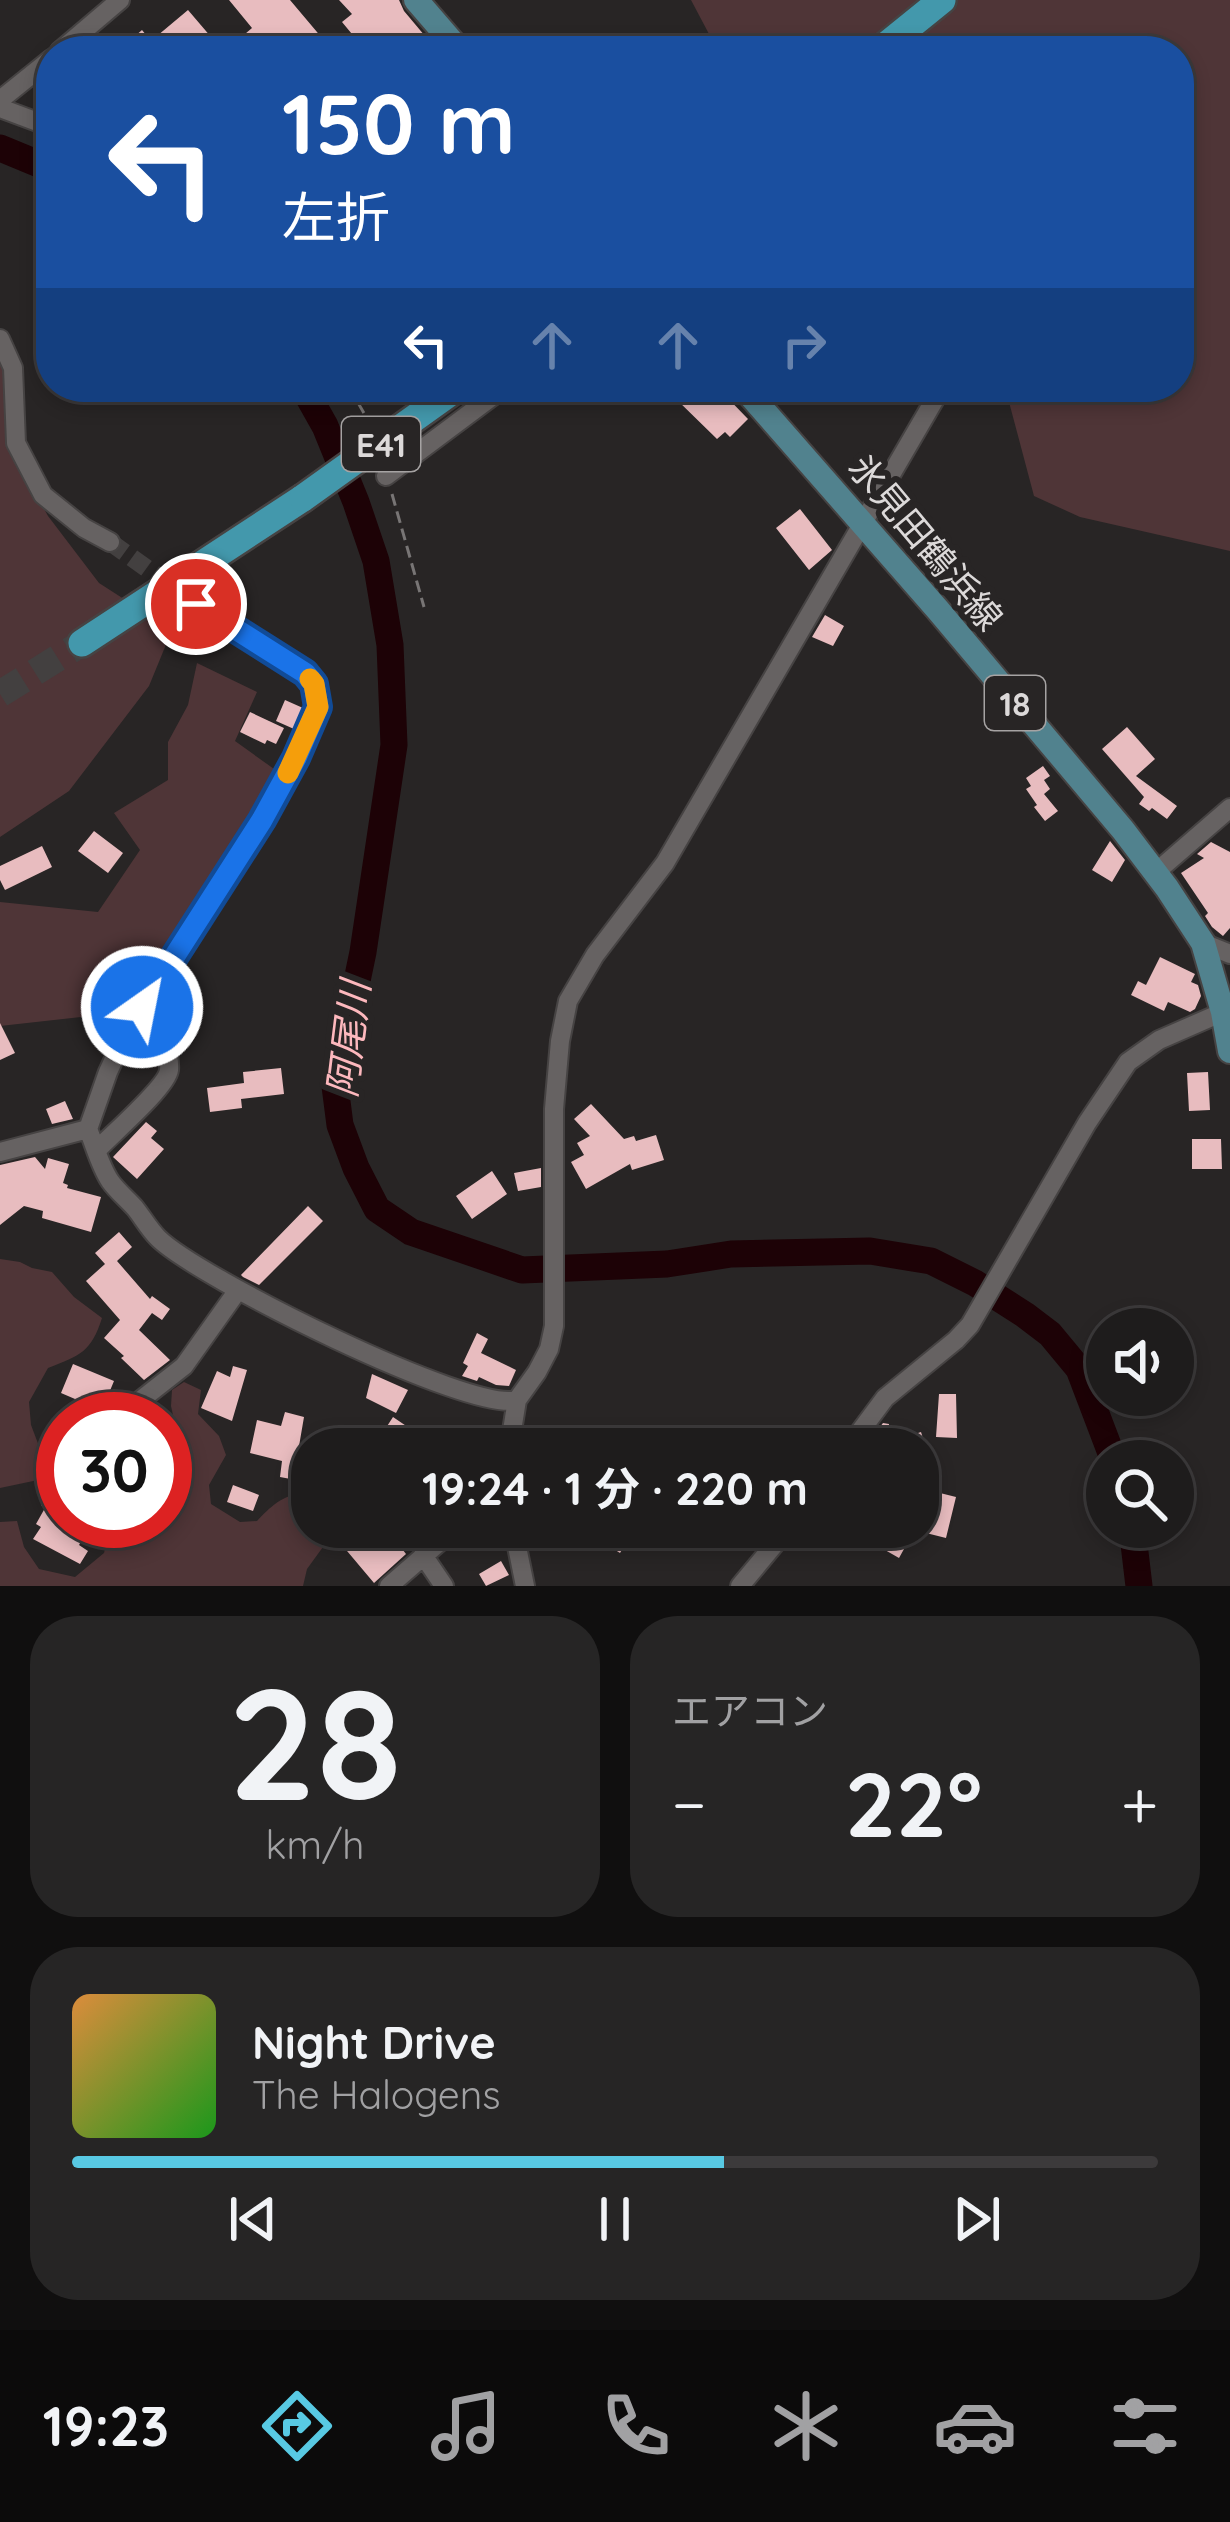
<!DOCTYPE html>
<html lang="ja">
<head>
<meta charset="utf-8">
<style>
	body { margin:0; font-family:Quicksand,"Noto Sans JP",sans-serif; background:#262525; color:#f1f3f6; height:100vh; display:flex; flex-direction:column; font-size:45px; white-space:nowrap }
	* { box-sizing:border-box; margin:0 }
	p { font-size:39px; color:#a1a1a3 }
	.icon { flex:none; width:66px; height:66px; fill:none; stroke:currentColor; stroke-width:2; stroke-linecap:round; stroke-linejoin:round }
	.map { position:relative; height:1586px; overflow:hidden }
	.drawer { display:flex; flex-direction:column; gap:30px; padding:30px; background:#100f0f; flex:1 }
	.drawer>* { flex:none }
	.hud { position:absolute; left:36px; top:36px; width:1158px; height:366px; border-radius:48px; box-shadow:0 6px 18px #0003,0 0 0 3px #3c3a3b; background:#1a4fa0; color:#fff; overflow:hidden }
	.buttons { position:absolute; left:1086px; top:1308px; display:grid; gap:24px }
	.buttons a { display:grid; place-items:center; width:108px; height:108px; border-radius:50%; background:#1e1c1c; box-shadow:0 6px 18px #0003,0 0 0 3px #3c3a3b; font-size:60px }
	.speed { position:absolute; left:36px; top:1392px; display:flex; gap:24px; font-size:60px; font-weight:700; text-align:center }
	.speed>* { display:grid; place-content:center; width:156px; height:156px; border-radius:50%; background:#1e1c1c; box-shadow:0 6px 18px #0003,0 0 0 3px #3c3a3b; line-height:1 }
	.speed .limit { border:18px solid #d22; background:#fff; color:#111 }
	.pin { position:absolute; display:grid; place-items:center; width:102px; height:102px; color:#fff; margin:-51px; border:6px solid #fff; border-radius:50%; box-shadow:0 3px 12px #0007 }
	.me { position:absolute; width:132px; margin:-66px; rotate:33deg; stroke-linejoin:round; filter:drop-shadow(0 0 9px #0008) }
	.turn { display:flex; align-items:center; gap:42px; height:252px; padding:0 48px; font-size:54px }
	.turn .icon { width:156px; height:156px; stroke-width:2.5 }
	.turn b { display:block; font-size:84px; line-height:102px }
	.lanes { display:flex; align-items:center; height:114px; padding:0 48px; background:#0003; justify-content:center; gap:60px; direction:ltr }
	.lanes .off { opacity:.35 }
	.big { font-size:90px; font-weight:700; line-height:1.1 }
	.drawer .widget { flex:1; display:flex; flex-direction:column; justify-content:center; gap:18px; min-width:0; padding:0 42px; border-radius:48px; background:#262525 }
	.drawer .dial { align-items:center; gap:0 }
	.dial b { font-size:156px; line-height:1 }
	.song { display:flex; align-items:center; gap:36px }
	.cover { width:144px; height:144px; border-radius:18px; background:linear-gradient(135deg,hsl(30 70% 55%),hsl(120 70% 35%)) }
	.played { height:12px; border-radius:6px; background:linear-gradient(90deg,#58c9e3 60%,#3c3a3b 60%) }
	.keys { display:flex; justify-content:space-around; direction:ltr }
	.heat { display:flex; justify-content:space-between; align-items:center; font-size:66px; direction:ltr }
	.drawer .tiles { flex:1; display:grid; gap:30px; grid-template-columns:1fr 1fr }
	.widget:last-child { grid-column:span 2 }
	.trip { position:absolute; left:291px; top:1428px; width:648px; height:120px; border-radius:48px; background:#1e1c1c; box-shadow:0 6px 18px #0003,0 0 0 3px #3c3a3b; font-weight:700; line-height:120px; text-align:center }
	.tab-bar { display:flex; height:192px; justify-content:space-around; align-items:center; background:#0c0b0b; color:#a1a1a3 }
	.tab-bar .icon { width:84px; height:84px }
	.tab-bar .active { color:#58c9e3 }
	.tab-bar b { font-size:54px; color:#f1f3f6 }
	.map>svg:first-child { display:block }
	.green { fill:#4f3537 }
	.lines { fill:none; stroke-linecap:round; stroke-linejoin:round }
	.river { stroke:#1d0206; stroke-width:27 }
	.building { fill:#e8bcbf }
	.minor-tunnel { stroke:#434040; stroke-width:18; stroke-dasharray:18 9; stroke-linecap:butt }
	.highway-tunnel { stroke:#434040; stroke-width:27; stroke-dasharray:27 14; stroke-linecap:butt }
	.minor-casing { stroke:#464343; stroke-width:22 }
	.major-casing { stroke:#464343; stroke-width:28 }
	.highway-casing { stroke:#464343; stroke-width:32 }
	.path { stroke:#787575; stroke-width:3; stroke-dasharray:12 6; stroke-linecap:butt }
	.minor { stroke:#666262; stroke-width:18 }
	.major { stroke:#51828e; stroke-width:24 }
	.highway { stroke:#4398ac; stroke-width:27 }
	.highway-bridge-casing { stroke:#464343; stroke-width:32; stroke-linecap:butt }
	.highway-bridge { stroke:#4398ac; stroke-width:27 }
	.route-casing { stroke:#114b97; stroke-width:30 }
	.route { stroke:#1a73e8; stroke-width:21 }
	.slow { stroke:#f59e0b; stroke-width:21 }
	.labels { text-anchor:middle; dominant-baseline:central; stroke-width:12; stroke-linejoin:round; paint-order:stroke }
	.shield { fill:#282525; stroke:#a6a3a3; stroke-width:3 }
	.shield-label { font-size:33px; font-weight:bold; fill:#dcd9d9 }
	.street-label { font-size:36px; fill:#dcd9d9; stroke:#282525 }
	.water-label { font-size:39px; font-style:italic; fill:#fdb8bd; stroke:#282525 }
</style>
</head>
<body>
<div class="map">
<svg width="1230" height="1586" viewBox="0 0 1230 1586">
	<rect width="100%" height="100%" fill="#282525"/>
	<!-- green -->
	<path class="green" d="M691,0H1230V551L1080,517L1034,496L1005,387H1179V51H718Z
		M0,358L4,365L10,447L48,516L99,583L172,630L149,686L69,791L0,837Z
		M197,663L257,692L235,741L274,769L272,790L138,995L117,1013L0,1026V902L98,912L140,850L114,813L168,780V742L188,705Z
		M0,1259L20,1262L32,1268L52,1272L74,1297L102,1318C91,1352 81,1355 48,1368L29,1402L31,1425L45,1462L38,1480L0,1488Z
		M184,1382L201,1390L198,1414L219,1436L226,1455L209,1485L211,1504L240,1522L257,1521C272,1505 289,1489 312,1496V1527H324L328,1540L307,1569L303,1586H0V1522L17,1521L24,1547L39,1569L75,1577L104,1553L111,1526L122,1521H165V1468L177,1476L184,1465L171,1406L172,1390Z"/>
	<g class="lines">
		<!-- river -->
		<path class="river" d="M0,148L51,169
			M303,387L325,426L356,502L376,561L390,645L394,745L363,952L335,1086L340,1125L356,1168L377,1209L411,1232L522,1270L667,1264L731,1254L870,1251L931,1261L975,1283L1025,1315L1050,1334L1079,1369L1114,1461
			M1132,1527L1139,1586"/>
	</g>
	<!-- building -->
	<path class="building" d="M229,0H290L333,51H225L252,28Z
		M339,0H399L404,11L425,36L417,43L423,51H366L342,22L352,14Z
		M188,10L223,51H118L142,30L151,41Z
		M101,34L116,51H81Z
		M683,387H717L748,419L730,437L725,432L717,439L673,396Z
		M800,509L832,550L809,570L776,528Z
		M825,615L844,626L833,646L812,637Z
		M285,700L303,708L294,729L276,721Z
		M250,712L284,728L276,744L267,740L265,744L240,732Z
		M1127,727L1155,759L1136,776L1177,806L1167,819L1152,808L1149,811L1139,804L1144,797L1102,749Z
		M1043,766L1050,776L1044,780L1050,789L1044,794L1058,811L1045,821L1034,807L1037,805L1026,789L1031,786L1026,778Z
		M94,831L123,853L108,873L78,851Z
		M1110,841L1125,860L1112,882L1092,870Z
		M1211,842L1230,852V928L1223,936L1212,927L1205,916L1208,913L1181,873L1204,858L1197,854Z
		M42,846L52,867L5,890L0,880V866Z
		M1160,957L1195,974L1191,982L1198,985L1201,996L1195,1009L1190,1012L1168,1002L1164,1011L1131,995L1138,981L1146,985Z
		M0,1023L15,1053L0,1060Z
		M281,1068L284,1094L241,1099L242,1108L210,1112L207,1088L244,1083L243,1072Z
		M1208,1072L1210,1110L1189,1111L1187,1073Z
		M65,1101L73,1119L52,1124L46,1109Z
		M591,1104L624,1139L634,1136L636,1141L656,1135L664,1160L632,1170L630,1164L586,1189L571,1162L584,1155L577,1143L590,1136L574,1119Z
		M146,1122L157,1131L151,1138L164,1149L137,1179L113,1157Z
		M1192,1139H1221L1222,1169H1192Z
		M35,1157L45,1169L48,1158L69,1164L63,1183L68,1185L67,1188L101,1197L91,1232L42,1218L43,1211L24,1206L0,1225V1165Z
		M541,1168V1187L518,1191L514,1173Z
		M492,1171L507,1194L472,1219L456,1196Z
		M308,1206L323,1221L259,1285L243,1277L241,1275Z
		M119,1232L132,1247L117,1261L150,1299L152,1296L170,1309L162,1320L152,1313L139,1330L170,1360L144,1380L121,1358L124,1356L104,1338L120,1320L86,1281L105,1264L95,1253Z
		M477,1333L488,1339L481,1353L516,1370L509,1386L496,1385L479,1377L477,1381L462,1376L468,1366L463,1363Z
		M73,1364L114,1381L102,1410L109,1413V1419H68L75,1399L61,1393Z
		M233,1366L247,1370L232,1421L201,1408L217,1371L230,1377Z
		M372,1374L408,1390L396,1413L366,1398Z
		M939,1394H956L957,1438L936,1437Z
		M285,1412L304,1417L298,1452L312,1454V1483L280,1477L282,1461L250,1453L257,1420L281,1426Z
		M393,1417L421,1436L413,1449H400L380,1437Z
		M883,1423L889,1424L887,1449H870L871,1439Z
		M921,1432L933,1470L918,1474V1433Z
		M233,1485L259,1495L253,1511L227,1502Z
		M924,1489L956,1497L946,1538L918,1531V1513Z
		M51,1490L63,1497V1521L85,1534L79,1545L88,1551L80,1564L33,1539L41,1527L36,1524L45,1508L41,1505Z
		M344,1527H385L406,1554L374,1583L342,1545L352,1537Z
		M601,1527H636L620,1553L595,1537Z
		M879,1527H885L909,1540L899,1558L871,1542Z
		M501,1561L509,1575L486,1586L479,1574Z"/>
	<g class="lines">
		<!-- minor-tunnel -->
		<path class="minor-tunnel" d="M110,542L196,604"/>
		<!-- highway-tunnel -->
		<path class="highway-tunnel" d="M0,694L82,643"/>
		<!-- minor casing -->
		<g class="minor-casing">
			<path id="minor" d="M60,51L120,0
				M0,100L51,59
				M0,108L51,127
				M0,339L13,368L16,443L43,495L84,528L110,542
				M386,476L505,387
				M196,604L305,673L313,684L318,707L296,758L262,821L130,1024L108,1072L88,1129C95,1146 100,1166 110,1181C117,1191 127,1199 135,1208C143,1218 149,1229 158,1238C197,1277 469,1413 517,1400
				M1155,873L1230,808
				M1203,943L1230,954
				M97,1150C111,1135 167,1087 169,1070C171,1048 154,1023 142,1007
				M0,1152L88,1129
				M122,1419L123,1414L184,1366L238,1290
				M509,1449L517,1400L537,1372L549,1349L554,1326V1109L560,1041L568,1001L595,955L665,863L942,387
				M847,1449L885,1398L956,1340L970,1325L1087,1123L1128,1062L1159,1040L1223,1012
				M513,1527L525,1586
				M423,1555L444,1586
				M389,1586L457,1527
				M740,1586L789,1527"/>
		</g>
		<!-- major casing -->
		<g class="major-casing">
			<path id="major" d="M416,0L460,51
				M743,387L938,610L1123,830L1167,888L1203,943L1223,1012L1230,1051"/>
		</g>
		<!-- highway casing -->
		<g class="highway-casing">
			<path id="highway" d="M879,51L942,0
				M82,643L303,498"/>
		</g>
		<!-- path -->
		<path class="path" d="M349,387L369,422
			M392,494L424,607"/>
		<!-- minor -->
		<use href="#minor" class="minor"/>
		<!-- major -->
		<use href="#major" class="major"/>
		<!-- highway -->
		<use href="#highway" class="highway"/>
		<!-- highway-bridge casing -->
		<g class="highway-bridge-casing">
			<path id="highway-bridge" d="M303,498L458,387"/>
		</g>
		<!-- highway-bridge -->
		<use href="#highway-bridge" class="highway-bridge"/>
	</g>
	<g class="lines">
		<!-- route casing -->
		<g class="route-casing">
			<path id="route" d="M142,1007L262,820L296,758L318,707L314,684L305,673L196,604"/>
		</g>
		<!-- route -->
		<use href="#route" class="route"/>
		<!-- slow -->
		<path class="slow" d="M288,773L318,707L314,684L310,679"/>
	</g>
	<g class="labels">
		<!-- shield labels -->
		<g class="shield">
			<rect x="342" y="417" width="78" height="54" rx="9"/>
			<rect x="985" y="676" width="60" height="54" rx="9"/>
		</g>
		<g class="shield-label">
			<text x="381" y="444">E41</text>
			<text x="1015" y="703">18</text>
		</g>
		<!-- street labels -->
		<g class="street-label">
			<text transform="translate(926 542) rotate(50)">氷見田鶴浜線</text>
		</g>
		<!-- water labels -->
		<g class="water-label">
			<text transform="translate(348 1039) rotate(-83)">阿尾川</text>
		</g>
	</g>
</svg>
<div class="buttons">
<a><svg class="icon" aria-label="sound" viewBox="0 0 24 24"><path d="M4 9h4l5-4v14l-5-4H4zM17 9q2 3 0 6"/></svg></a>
<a><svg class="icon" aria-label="search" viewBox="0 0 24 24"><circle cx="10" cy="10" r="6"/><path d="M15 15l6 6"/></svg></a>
</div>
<div class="speed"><div class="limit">30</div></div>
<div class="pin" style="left:196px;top:604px;background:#d93025"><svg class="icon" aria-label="arrive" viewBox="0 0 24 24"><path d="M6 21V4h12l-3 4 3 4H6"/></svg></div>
<svg class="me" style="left:142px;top:1007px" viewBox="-20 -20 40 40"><circle r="17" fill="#1a73e8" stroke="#fff" stroke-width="3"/><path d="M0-11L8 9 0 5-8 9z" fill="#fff"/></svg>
<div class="trip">19:24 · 1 分 · 220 m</div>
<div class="hud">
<div class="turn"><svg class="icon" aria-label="left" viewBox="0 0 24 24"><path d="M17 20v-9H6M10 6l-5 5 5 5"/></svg><div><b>150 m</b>左折</div></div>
<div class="lanes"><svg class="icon" aria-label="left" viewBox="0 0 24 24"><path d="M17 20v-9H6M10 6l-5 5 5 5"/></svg><svg class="icon off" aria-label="ahead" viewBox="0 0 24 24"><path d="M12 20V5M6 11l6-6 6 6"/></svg><svg class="icon off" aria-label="ahead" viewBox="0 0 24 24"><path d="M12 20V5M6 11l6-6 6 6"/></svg><svg class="icon off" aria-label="right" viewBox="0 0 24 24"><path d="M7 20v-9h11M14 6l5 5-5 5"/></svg></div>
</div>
</div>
<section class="drawer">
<div class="tiles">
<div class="widget dial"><b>28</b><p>km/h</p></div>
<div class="widget"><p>エアコン</p>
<div class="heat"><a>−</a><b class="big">22°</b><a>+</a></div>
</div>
<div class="widget">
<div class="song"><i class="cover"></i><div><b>Night Drive</b><p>The Halogens</p></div></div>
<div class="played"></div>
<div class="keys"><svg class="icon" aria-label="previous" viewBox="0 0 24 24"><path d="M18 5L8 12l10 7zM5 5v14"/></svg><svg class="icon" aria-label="pause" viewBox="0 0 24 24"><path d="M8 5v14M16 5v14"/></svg><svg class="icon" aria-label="next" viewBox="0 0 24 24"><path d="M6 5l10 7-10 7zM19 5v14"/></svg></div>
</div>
</div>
</section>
<nav class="tab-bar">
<b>19:23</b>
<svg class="icon active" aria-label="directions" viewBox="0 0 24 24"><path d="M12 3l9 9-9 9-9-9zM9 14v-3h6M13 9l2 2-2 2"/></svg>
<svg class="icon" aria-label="music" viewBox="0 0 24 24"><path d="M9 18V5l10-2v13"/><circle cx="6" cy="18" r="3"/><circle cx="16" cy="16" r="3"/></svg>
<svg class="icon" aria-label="phone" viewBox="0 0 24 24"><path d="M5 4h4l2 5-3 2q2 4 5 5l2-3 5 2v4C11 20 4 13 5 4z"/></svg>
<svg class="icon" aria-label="climate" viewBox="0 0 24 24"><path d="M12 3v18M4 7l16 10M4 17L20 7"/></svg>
<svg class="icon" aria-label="car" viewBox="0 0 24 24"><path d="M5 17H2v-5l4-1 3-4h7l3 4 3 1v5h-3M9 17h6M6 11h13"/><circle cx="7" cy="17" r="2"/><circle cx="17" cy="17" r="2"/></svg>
<svg class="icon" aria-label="filters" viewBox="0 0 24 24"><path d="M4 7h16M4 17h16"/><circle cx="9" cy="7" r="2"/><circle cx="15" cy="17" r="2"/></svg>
</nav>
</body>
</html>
